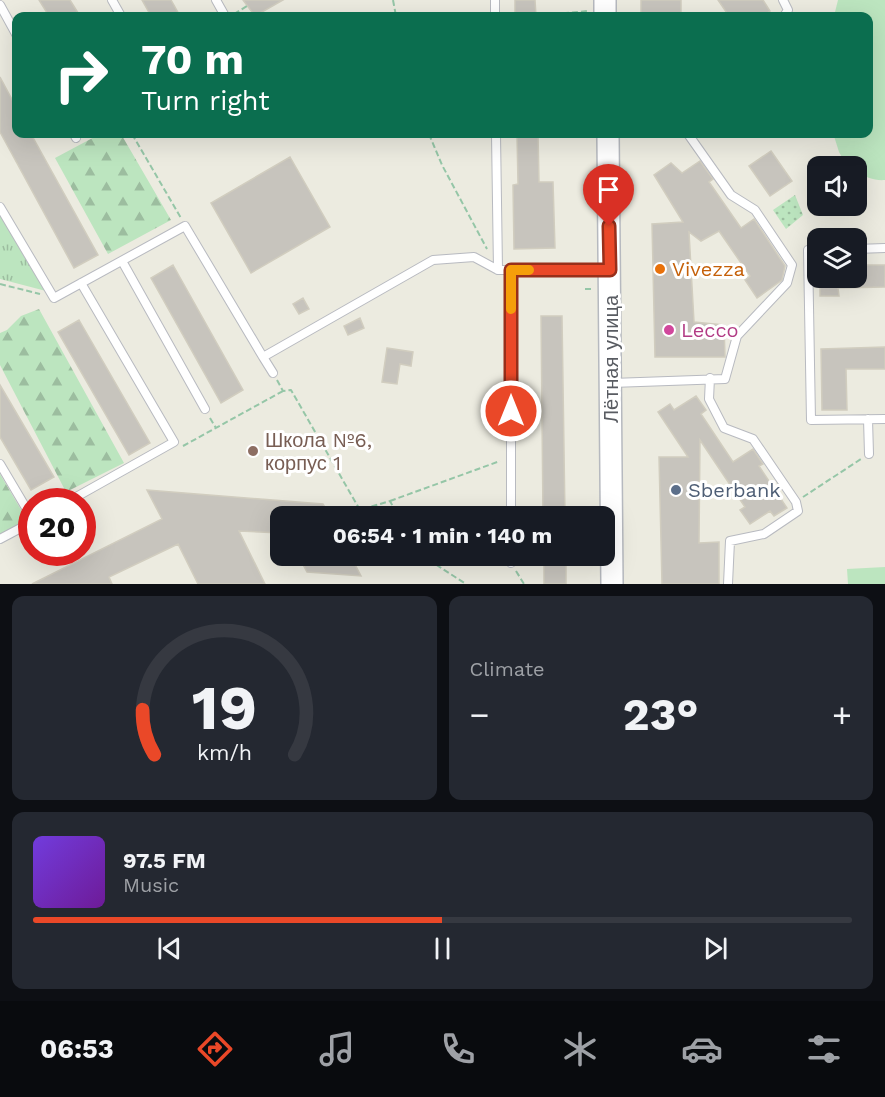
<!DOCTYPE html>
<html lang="en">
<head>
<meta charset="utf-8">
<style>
	body { margin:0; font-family:"Work Sans",sans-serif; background:#242831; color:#f1f3f6; height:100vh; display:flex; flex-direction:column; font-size:22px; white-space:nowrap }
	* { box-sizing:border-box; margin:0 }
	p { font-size:20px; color:#9ea1a6 }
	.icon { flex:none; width:33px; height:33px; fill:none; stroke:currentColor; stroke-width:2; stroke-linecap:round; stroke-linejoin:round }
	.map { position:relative; height:584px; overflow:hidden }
	.details { display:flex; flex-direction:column; gap:12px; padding:12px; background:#0d0f14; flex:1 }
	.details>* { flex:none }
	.hud { position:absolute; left:12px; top:12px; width:861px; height:126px; border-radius:12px; box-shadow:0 6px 24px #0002; background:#0b6e4f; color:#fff; overflow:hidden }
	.buttons { position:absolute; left:807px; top:156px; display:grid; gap:12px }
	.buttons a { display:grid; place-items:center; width:60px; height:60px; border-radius:12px; background:#171b24; box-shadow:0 6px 24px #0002; font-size:30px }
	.speed { position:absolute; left:18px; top:488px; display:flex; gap:12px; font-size:30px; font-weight:700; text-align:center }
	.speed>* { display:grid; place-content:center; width:78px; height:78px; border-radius:50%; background:#171b24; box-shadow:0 6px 24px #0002; line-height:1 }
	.speed .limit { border:9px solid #d22; background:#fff; color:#111 }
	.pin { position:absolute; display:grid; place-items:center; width:51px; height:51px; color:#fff; margin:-62px -26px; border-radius:50% 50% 50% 0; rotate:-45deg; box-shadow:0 0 6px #0007 }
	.pin .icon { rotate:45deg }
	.me { position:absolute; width:66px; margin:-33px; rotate:0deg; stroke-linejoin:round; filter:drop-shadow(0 0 4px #0008) }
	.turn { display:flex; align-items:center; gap:21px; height:126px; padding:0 30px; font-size:27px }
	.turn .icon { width:78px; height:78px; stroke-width:2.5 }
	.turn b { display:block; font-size:42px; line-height:51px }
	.big { font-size:45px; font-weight:700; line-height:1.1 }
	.details .widget { flex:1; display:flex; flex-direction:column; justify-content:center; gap:9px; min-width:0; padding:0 21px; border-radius:12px; background:#242831 }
	.details .dial { align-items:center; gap:0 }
	.dial svg { height:156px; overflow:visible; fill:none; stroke:#363941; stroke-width:7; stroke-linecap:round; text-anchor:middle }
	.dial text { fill:#f1f3f6; stroke:none }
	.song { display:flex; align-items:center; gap:18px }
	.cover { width:72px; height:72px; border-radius:9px; background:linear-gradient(135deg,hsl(260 70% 55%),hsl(280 70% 35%)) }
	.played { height:6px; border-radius:3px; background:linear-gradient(90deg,#ea4828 50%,#363941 50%) }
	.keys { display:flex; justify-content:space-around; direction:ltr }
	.heat { display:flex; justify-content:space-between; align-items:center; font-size:33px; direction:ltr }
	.details .tiles { flex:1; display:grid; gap:12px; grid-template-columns:1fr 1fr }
	.widget:last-child { grid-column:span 2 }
	.trip { position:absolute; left:270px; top:506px; width:345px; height:60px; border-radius:12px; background:#171b24; box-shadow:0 6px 24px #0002; font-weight:700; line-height:60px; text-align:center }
	.dock { display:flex; height:96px; justify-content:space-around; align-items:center; background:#090b0e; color:#9ea1a6 }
	.dock .icon { width:42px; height:42px }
	.dock .active { color:#ea4828 }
	.dock b { font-size:27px; color:#f1f3f6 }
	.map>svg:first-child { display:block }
	.grass { fill:url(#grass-tufts) }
	.forest { fill:url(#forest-firs) }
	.park { fill:url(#park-dots) }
	.pitch { fill:#bce5bf }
	.building { fill:#c7c4bd; stroke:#d1cdbf; stroke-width:1.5 }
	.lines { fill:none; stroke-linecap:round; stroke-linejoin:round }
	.lane-casing { stroke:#b8bac0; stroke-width:10 }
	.secondary-casing { stroke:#b6b9bf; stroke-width:24 }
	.path { stroke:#95c6a7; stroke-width:2; stroke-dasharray:6 3; stroke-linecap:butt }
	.lane { stroke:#fff; stroke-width:8 }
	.secondary { stroke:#fff; stroke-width:21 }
	.route-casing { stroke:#982f1a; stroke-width:15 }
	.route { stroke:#ea4828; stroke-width:10 }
	.slow { stroke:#f59e0b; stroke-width:10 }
	.food-dot { fill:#e8710a; stroke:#fff; stroke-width:2 }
	.hotel-dot { fill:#d1479c; stroke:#fff; stroke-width:2 }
	.education-dot { fill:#8d6e63; stroke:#fff; stroke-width:2 }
	.service-dot { fill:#5c6f8a; stroke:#fff; stroke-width:2 }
	.labels { text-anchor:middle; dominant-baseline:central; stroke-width:6; stroke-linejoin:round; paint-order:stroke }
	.food-label { font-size:20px; fill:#c56008; stroke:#fff; text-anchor:start }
	.hotel-label { font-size:20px; fill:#b23c85; stroke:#fff; text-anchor:start }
	.street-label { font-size:20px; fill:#595c62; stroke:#fff }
	.education-label { font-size:20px; fill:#785e54; stroke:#fff; text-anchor:start }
	.service-label { font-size:20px; fill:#4e5e75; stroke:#fff; text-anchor:start }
</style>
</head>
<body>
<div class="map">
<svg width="885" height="584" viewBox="0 0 885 584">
	<defs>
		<pattern id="grass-tufts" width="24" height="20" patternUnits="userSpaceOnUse" patternTransform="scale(1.5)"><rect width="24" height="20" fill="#bce5bf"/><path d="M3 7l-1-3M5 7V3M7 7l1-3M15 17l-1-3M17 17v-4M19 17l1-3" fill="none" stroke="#9cbd9f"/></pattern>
		<pattern id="forest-firs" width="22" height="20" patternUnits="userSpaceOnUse" patternTransform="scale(1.5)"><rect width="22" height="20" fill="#bce5bf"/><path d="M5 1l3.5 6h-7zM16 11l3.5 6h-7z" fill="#9cbd9f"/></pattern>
		<pattern id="park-dots" width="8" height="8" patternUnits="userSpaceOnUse" patternTransform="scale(1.5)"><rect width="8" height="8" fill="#bce5bf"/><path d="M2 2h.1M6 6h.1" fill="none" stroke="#9cbd9f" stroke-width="1.8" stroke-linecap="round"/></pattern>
	</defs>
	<rect width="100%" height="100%" fill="#ecebe0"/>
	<!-- grass -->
	<path class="grass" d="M0,213L46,291L0,279Z"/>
	<!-- forest -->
	<path class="forest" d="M100,134H121L171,220L108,254L55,158Z
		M39,309L124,463L66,492L0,365V333L7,330L21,316Z
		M0,474L27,520L1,535L0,534Z"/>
	<!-- park -->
	<path class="park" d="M795,195L803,215L786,229L773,210Z"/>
	<!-- pitch -->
	<path class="pitch" d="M838,0H885V180C875,181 865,177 857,172L856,166H847L839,152L834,136V134H868V16H834Z
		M885,567V584H848L847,569Z"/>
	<!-- building -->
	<path class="building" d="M39,0H70L80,16H49Z
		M142,0H171L180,16H151Z
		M243,0H283L255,16Z
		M515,0H535L536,16H515Z
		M641,0H681V16H641Z
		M718,0H763L770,11L763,16H729Z
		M0,77L16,107V134H31L98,255L74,268L0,132Z
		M517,134H538L539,182H553L555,248L514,249L513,185L518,184Z
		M771,151L792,181L770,196L749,166Z
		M290,157L330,227L251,273L211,203Z
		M700,161L713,179L709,182L741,228L754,219L785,266L782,280L757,298L745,280L750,276L719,231L701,241L689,232L694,322L724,325L725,357H655L652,224L683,222L654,175L671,163L682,173Z
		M173,265L243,390L221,403L151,278Z
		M856,265H885V287L838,288L839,296H820V278H856Z
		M303,298L309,309L299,314L293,304Z
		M541,316H562L565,516H543Z
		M360,318L364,328L348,335L344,326Z
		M79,320L150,443L129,455L58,332Z
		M885,347V369H846L847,410H822L821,349Z
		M387,348L413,352L411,366L400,364L397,384L382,382Z
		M0,385L54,477L31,490L0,437Z
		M696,396L706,410L701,414L733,462L753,449L763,464L759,466L787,508L774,516L770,511L750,524L740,510L745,507L700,440L699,543L719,542V584H662L659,457H688L658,412L670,404L674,410Z
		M147,490L323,504L330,516H280V533L239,531L265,584H198L178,544L109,577L112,584H32L162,519Z
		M298,555H350L361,576L307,572Z
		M544,555H566V584H544Z"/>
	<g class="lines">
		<!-- lane casing -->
		<g class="lane-casing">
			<path id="lane" d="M112,0L121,16
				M216,0L225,16
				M495,0V16
				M783,0L788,10L784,16
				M0,5L16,34
				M74,134L76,138
				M496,134L498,270
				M0,207L54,298L185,226L263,357
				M856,249L885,248
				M818,250H808L811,420L885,419
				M122,261L205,409
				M511,270V516
				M273,373L263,357L433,260L474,257L498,270H609
				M710,378L709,399L724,428L753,439L796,502L798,511L764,534L730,541L728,584
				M612,383L725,379L737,336L787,283L792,265L755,210L731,195L688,134
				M868,419L869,454
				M0,464L32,518
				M69,501L174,442L81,283
				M0,539L32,522
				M511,555V563"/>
		</g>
		<!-- secondary casing -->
		<g class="secondary-casing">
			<path id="secondary" d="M605,0V16
				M608,134L612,584"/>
		</g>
		<!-- path -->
		<path class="path" d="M393,0L396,16
			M234,14L247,6
			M554,14L588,11
			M132,134L181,218
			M429,134L442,165L487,249
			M0,284L40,294
			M585,289H592
			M277,380L283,391L291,390L360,510L390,501L398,516
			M210,418L216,428
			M183,446L283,391
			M803,497L861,459
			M390,501L500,461
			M421,555L466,584
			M516,571L524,584"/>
		<!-- lane -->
		<use href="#lane" class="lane"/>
		<!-- secondary -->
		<use href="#secondary" class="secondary"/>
	</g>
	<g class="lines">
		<!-- route casing -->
		<g class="route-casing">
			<path id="route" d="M511,411V270H610L609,226"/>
		</g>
		<!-- route -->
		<use href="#route" class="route"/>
		<!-- slow -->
		<path class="slow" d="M511,309V270H529"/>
	</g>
	<!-- markers -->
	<circle class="food-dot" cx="660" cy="269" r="6"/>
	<circle class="hotel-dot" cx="669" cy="330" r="6"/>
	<circle class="education-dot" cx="253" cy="451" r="6"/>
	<circle class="service-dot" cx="676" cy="490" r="6"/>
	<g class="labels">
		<!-- food labels -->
		<g class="food-label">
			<text x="672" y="269">Vivezza</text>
		</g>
		<!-- hotel labels -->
		<g class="hotel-label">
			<text x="681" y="330">Lecco</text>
		</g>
		<!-- street labels -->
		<g class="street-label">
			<text transform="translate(611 359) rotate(-90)">Лётная улица</text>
		</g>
		<!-- education labels -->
		<g class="education-label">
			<text x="265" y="440">Школа №6,<tspan x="265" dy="23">корпус 1</tspan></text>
		</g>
		<!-- service labels -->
		<g class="service-label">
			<text x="688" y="490">Sberbank</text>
		</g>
	</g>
</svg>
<div class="buttons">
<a><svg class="icon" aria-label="sound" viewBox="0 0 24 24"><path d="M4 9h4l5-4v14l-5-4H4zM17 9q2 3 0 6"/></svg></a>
<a><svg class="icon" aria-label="layers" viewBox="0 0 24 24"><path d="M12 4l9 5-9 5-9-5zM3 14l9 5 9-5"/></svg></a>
</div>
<div class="speed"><div class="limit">20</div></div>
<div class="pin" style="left:609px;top:226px;background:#d93025"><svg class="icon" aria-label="arrive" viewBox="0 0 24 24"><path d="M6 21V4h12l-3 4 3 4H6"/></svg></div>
<svg class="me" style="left:511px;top:411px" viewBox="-20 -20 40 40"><circle r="17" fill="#ea4828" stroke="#fff" stroke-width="3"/><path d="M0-11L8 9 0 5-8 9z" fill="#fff"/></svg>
<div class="trip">06:54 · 1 min · 140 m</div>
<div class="hud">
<div class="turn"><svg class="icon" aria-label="right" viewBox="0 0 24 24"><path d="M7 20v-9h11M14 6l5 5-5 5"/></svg><div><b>70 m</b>Turn right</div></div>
</div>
</div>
<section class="details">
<div class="tiles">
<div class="widget dial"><svg viewBox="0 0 100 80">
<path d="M14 69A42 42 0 1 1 86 69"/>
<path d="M14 69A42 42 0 0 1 8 46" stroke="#ea4828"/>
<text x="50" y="56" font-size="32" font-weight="700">19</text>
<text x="50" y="72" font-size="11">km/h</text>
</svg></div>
<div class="widget"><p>Climate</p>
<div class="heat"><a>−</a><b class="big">23°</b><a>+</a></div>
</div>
<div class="widget">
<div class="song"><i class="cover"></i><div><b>97.5 FM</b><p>Music</p></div></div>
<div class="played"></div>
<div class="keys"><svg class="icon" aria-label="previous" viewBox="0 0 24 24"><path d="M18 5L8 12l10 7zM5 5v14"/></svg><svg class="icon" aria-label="pause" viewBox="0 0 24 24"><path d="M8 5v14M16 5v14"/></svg><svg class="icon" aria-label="next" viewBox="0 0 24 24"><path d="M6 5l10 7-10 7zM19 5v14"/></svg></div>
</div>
</div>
</section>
<nav class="dock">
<b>06:53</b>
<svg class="icon active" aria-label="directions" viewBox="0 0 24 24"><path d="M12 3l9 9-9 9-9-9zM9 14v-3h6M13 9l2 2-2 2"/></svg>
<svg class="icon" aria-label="music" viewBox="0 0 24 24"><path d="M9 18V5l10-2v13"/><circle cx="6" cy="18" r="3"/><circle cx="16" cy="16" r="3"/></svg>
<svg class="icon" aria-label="phone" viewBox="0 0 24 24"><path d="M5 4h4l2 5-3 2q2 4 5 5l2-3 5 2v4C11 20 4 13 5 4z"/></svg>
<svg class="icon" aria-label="climate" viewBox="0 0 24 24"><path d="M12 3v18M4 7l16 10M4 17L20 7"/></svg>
<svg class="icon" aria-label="car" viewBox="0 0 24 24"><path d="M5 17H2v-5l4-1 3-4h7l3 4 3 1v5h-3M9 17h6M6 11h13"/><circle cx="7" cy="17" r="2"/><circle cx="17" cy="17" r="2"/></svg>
<svg class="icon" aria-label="filters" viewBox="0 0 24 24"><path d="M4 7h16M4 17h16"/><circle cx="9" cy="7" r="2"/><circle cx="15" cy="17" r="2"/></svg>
</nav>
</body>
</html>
